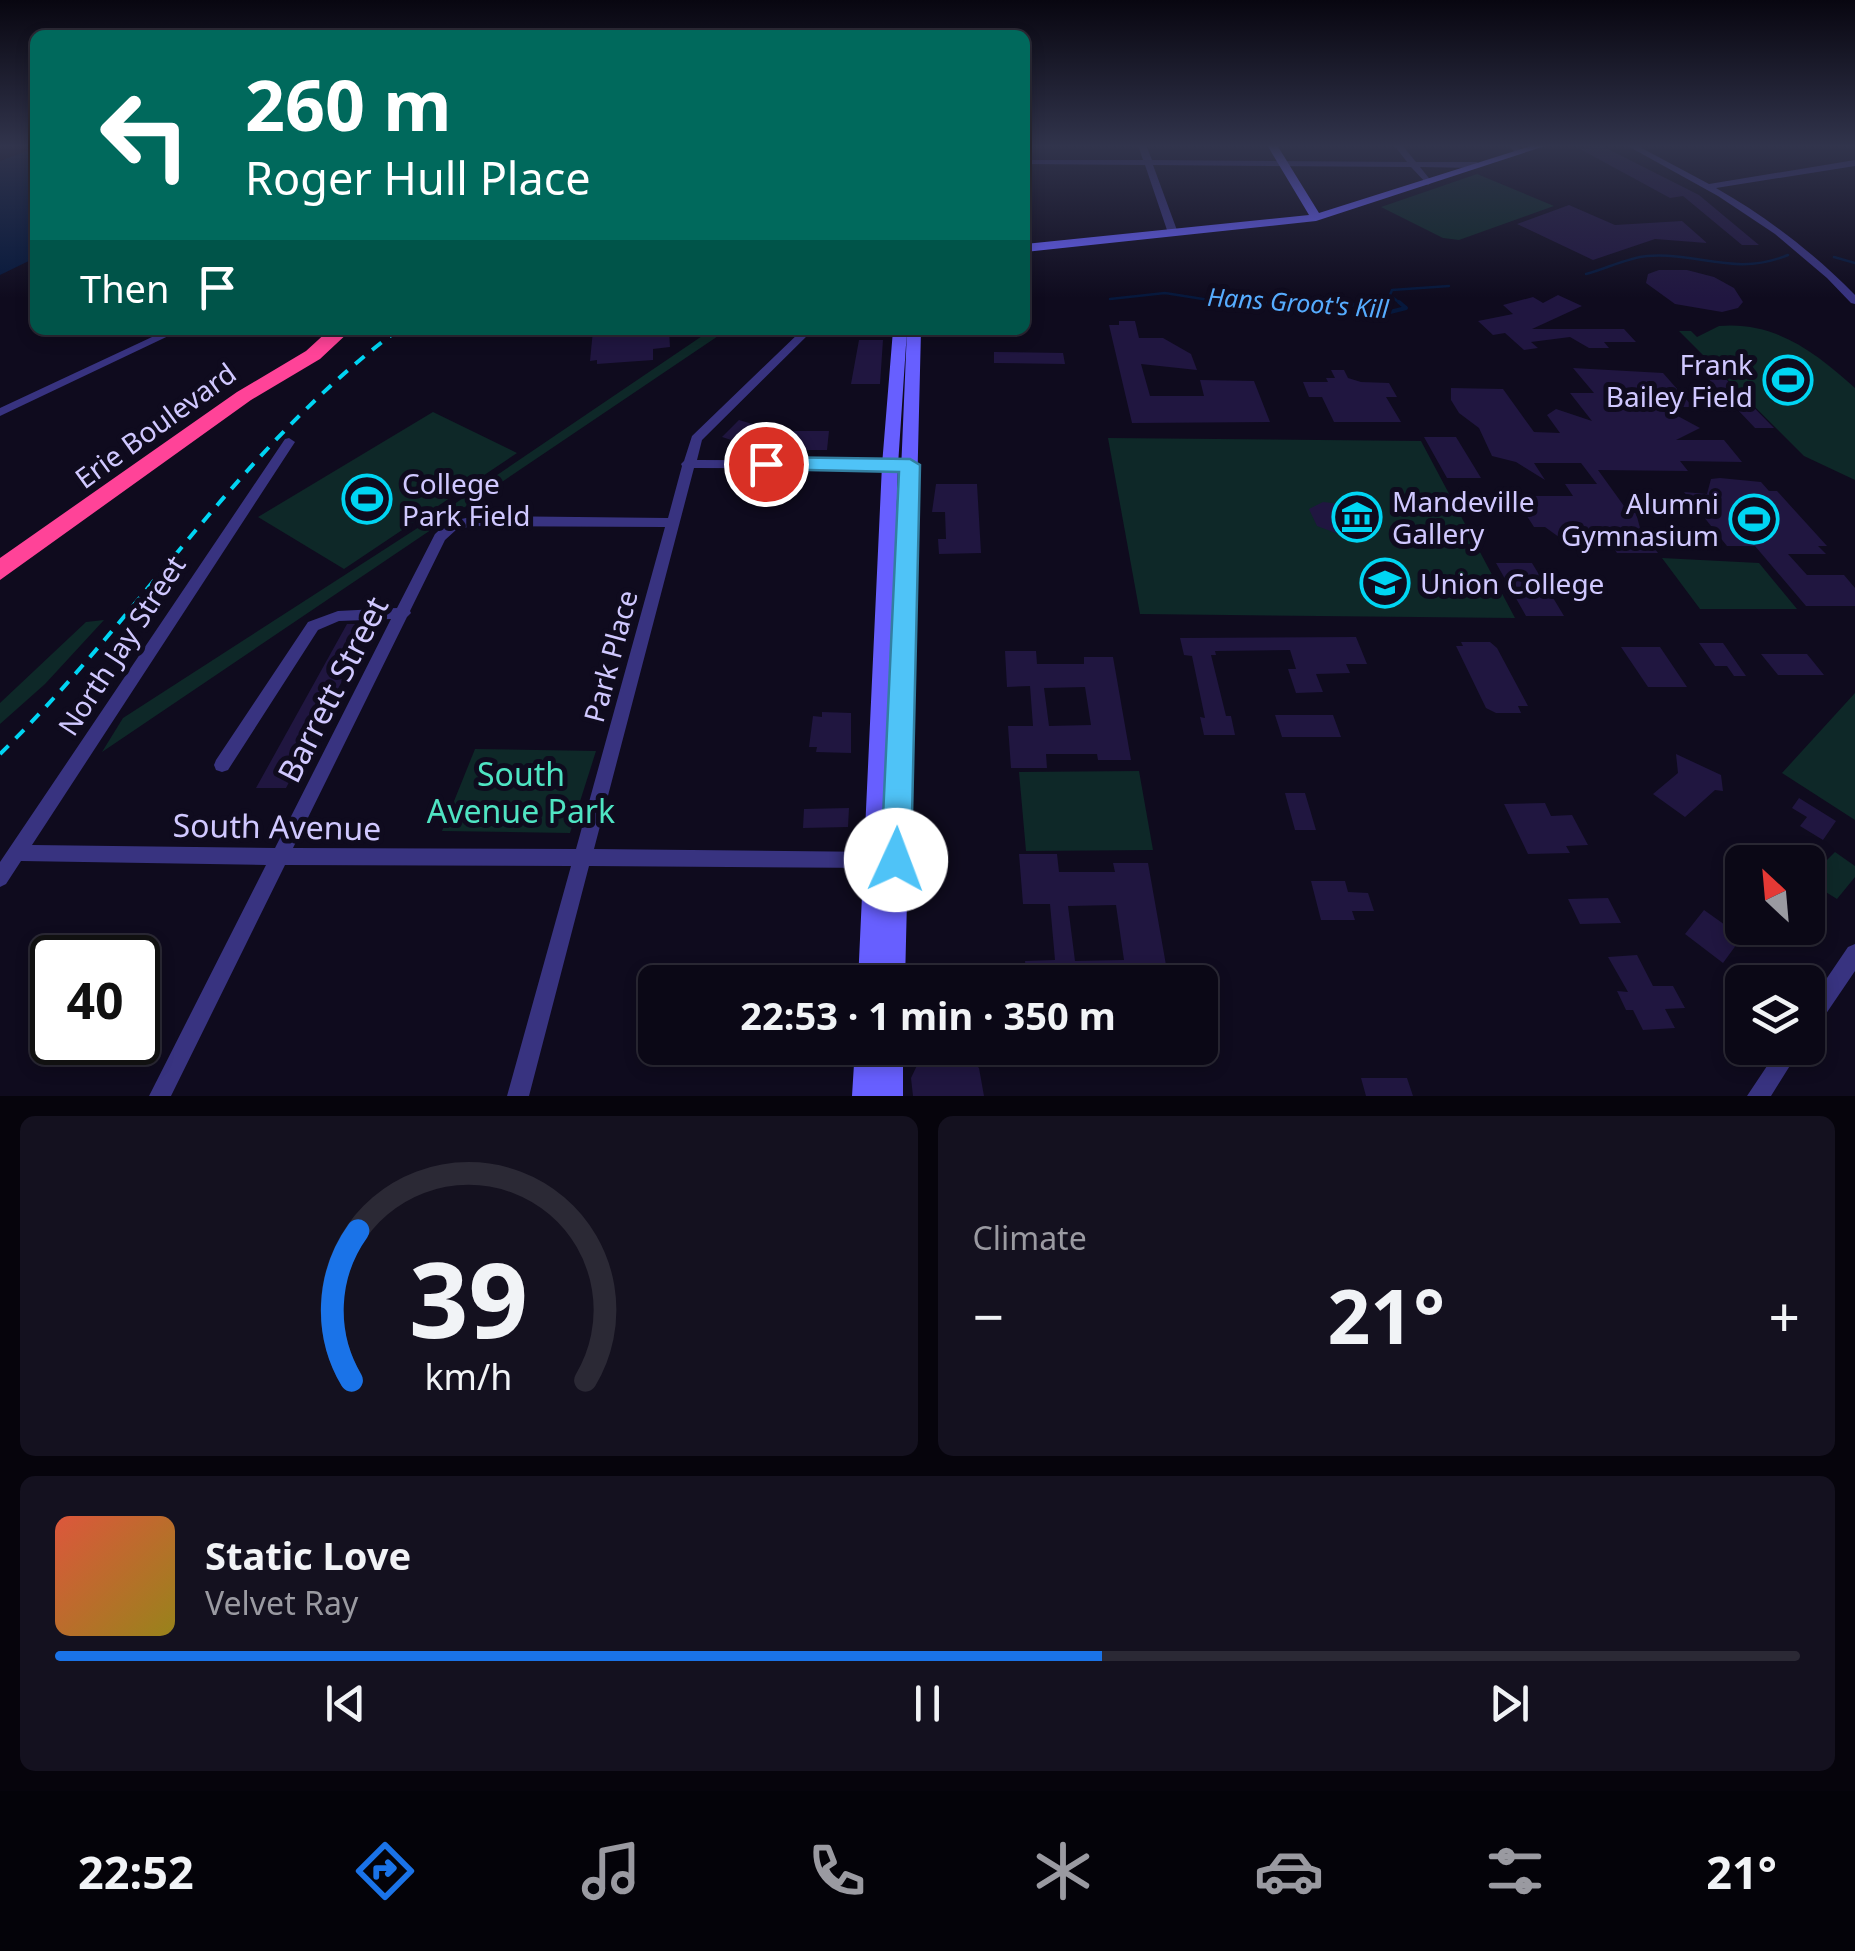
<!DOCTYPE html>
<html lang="en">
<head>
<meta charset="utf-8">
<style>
	body { margin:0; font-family:"Noto Sans",sans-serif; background:#14111f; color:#f1f3f6; height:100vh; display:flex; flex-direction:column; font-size:38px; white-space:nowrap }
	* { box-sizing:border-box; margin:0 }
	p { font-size:32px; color:#9a9aa1 }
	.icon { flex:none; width:55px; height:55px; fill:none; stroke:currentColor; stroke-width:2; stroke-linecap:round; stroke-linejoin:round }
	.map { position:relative; height:1096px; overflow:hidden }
	.side { display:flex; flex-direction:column; gap:20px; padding:20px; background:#06040c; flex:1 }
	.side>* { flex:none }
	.top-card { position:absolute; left:30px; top:30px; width:1000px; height:305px; border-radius:15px; box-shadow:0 5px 15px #0003,0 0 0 2px #2b2935; background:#00695c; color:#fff; overflow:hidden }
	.needle { width:65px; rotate:334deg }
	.buttons { position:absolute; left:1725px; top:845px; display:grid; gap:20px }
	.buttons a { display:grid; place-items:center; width:100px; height:100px; border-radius:15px; background:#0b0816; box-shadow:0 5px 15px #0003,0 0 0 2px #2b2935; font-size:50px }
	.speed { position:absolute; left:30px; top:935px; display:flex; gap:20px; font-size:50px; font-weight:700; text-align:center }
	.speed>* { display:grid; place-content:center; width:130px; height:130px; border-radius:50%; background:#0b0816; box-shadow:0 5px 15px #0003,0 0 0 2px #2b2935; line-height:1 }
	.speed .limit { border:5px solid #111; border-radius:15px; background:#fff; color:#111 }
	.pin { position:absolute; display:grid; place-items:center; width:85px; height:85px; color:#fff; margin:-42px; border:5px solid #fff; border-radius:50%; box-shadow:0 2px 10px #0007 }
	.me { position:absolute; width:110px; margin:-55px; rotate:2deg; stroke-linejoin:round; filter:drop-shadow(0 0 8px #0008) }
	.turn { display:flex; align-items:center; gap:35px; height:210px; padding:0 50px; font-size:45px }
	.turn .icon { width:130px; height:130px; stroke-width:2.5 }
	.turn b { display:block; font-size:70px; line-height:85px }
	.then { display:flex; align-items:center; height:95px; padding:0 50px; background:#0003; gap:20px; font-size:38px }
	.big { font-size:75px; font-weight:700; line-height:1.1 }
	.side .widget { flex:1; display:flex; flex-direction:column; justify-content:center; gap:15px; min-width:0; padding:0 35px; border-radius:15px; background:#14111f }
	.side .dial { align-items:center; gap:0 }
	.dial svg { height:260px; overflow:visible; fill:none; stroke:#2b2935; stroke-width:7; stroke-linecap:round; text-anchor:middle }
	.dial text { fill:#f1f3f6; stroke:none }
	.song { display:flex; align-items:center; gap:30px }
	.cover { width:120px; height:120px; border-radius:15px; background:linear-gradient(135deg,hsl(10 70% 55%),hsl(50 70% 35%)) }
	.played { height:10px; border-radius:5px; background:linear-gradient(90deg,#1a73e8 60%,#2b2935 60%) }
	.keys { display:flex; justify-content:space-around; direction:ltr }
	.heat { display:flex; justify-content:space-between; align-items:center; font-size:55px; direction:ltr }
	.side .tiles { flex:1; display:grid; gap:20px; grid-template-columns:1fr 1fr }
	.widget:last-child { grid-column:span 2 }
	.trip { position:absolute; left:638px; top:965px; width:580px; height:100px; border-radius:15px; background:#0b0816; box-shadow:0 5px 15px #0003,0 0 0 2px #2b2935; font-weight:700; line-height:100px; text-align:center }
	.dock { display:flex; height:160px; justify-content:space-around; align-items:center; background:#040309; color:#9a9aa1 }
	.dock .icon { width:70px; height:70px }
	.dock .on { color:#1a73e8 }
	.dock b { font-size:45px; color:#f1f3f6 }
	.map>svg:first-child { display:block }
	.green { fill:#0e2828 }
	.water { fill:#06183c }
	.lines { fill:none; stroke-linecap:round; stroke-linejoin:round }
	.stream-far1 { stroke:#06183c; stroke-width:2.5 }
	.stream { stroke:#06183c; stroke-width:4 }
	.building { fill:#201640; fill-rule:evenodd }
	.street { fill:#383380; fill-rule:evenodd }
	.secondary { fill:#675fff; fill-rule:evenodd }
	.highway { fill:#ff4398; fill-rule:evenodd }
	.rail { stroke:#00d5f3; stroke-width:4; stroke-dasharray:12 10; stroke-linecap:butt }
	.route { fill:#4fc3f7; stroke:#337fa1; stroke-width:2.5 }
	.labels { text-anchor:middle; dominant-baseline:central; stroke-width:10; stroke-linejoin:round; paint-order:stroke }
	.far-water-label { font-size:25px; font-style:italic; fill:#56acff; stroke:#0f0b1e }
	.poi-label { font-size:28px; fill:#d0c8ff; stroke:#0f0b1e; text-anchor:start }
	.street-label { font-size:28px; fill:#d0c8ff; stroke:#0f0b1e }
	.near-street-label { font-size:32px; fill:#d0c8ff; stroke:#0f0b1e }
	.near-park-label { font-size:32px; fill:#4fe4c3; stroke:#0f0b1e }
</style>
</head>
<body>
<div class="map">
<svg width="1855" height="1096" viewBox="0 0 1855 1096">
	<rect width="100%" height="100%" fill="#0f0b1e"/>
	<!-- green -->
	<path class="green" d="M1477,174L1554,206L1459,240L1443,238L1381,207Z
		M1719,326C1776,321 1816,353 1855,388V480L1804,456L1679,331H1691L1697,337Z
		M711,330H727L102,752L123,718L444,511Z
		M433,412L517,453L344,569L258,517Z
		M1108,438L1421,441L1515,618L1140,614Z
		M1662,558L1759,563L1797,609H1700Z
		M104,620L45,684L0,724V703L86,622Z
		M1855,693V820L1782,773Z
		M475,749L596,751L570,833L442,831Z
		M1139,771L1153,850L1026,851L1019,772Z
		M1835,852L1855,866V877L1837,899L1808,881V865L1816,871Z"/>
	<!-- water -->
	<path class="water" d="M35,148V258L0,275V161Z"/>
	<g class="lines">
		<!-- stream-far1 -->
		<path class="stream-far1" d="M1834,257L1855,263
			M1586,274C1606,269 1626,258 1647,256C1700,252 1734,277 1788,255
			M1110,299L1165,293L1222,302L1361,305
			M1402,305L1390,295L1392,290L1449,286"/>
		<!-- stream -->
		<path class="stream" d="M1244,302L1362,305L1386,313L1406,308L1399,302"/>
	</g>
	<!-- building -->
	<path class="building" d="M1602,146L1699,195L1759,245H1742L1683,196L1670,198L1580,149Z
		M1569,205L1615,225L1682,221L1707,243L1655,239L1593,260L1517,224Z
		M1659,270H1687L1714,277L1734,288L1743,302L1738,308L1722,312L1675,304L1646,283L1648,274Z
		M1558,295L1582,306L1532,329H1624L1636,342H1604L1609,348H1589L1570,337L1531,342L1538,348L1524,350L1505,333L1493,335L1478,321L1513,314L1503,305L1533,297L1543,303Z
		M1119,321H1135L1139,338H1163L1191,354L1197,370L1141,364L1150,396H1204L1200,380L1254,381L1270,422L1132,423L1109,325H1119Z
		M593,330H669L670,347L653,349V360L597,364V360L590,361Z
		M859,340H883L880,384H851Z
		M994,352L1063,353L1065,364L994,363Z
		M1573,368L1663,373L1693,407H1661L1700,428L1676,440H1724L1742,462L1680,461L1688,471L1598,470L1624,506L1636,513L1640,528L1658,553H1617L1608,540H1563L1545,527H1534L1523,510H1530L1526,503H1534L1529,496H1573L1565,484H1597L1581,463H1534L1545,480L1516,462L1492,456L1479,428L1459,413L1451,400V388L1503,389L1534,432L1560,433L1547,415L1556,409L1592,421L1570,393H1594Z
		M1331,370H1344L1348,378L1361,382L1389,383L1397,397H1386L1401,422H1334L1322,397H1309L1303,382H1328L1326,378H1335Z
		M1701,371H1718L1774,428H1755Z
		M739,420L776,431H829L827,450H762L722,437Z
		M1424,437H1456L1481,478H1447Z
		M1720,478L1761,482L1769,491H1777L1827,546H1818L1826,554H1788L1807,575H1844L1855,588V606H1806L1755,546H1727L1684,492L1707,494L1711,479Z
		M936,484H977L981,553L939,554L938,539H946L945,512H932Z
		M1323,502L1341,504L1354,513L1358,521L1354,529L1336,533L1317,526L1309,509Z
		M1496,563H1532L1564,616H1526Z
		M347,624H372L286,788H256Z
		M1356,637L1367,664H1346L1350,673L1316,674L1323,692L1296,693L1288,669H1296L1290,650L1215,651L1216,655H1211L1226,716H1231L1235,735H1204L1200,717L1205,718L1192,656L1184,655L1180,638Z
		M1461,642H1490L1497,648L1528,706H1518L1521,713H1496L1486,708L1456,646H1463Z
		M1699,643H1723L1746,676H1734L1727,666H1715Z
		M1621,647H1660L1687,687H1648Z
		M1005,651H1036L1037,664H1084V657H1113L1131,760H1098L1097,754H1046L1047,768H1011L1008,726H1033L1030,686L1007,687ZM1085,687L1091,725L1049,726L1044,688Z
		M1761,654H1807L1824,675H1778Z
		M822,712L851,713V753L816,752L817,747H809L813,716L822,717Z
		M1275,715H1333L1341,737H1282Z
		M1676,754L1721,775L1723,791L1715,790L1685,817L1653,794L1678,773Z
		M1285,793H1305L1316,830H1295Z
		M1799,798L1836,821L1823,840L1800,826L1807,817L1792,808Z
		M1545,803L1551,816L1572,815L1588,845L1566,846L1570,853L1528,854L1504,804Z
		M849,808L848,827L803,828L804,809Z
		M1019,854H1057L1059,872H1115L1113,863H1148L1169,982H1027L1025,961L1055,960L1050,904H1023ZM1116,905L1124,960L1075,961L1068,906Z
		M1311,881H1345L1348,892L1368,893L1374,911H1352L1355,920H1321Z
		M1608,898L1621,923L1580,924L1568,899Z
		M1704,910L1742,937L1723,963L1685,934Z
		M1637,955L1653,986H1673L1685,1008L1665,1009L1675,1028L1643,1030L1633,1010H1626L1617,991L1628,992L1608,957Z
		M958,1048L979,1068L984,1096H913L911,1078L921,1057L935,1048Z
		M1361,1078H1407L1413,1096H1366Z"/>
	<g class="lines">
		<!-- street -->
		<path class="street" d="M1138,145H1146L1152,160L1407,162L1394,145H1402L1416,162H1477L1481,165L1477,168L1420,167L1432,182L1428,185L1411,167L1153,165L1178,233L1173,236L1168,233L1145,165L1025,164V160H1143Z
			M1508,145H1516L1524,152L1517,154Z
			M1626,145H1636L1709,184L1855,160V166L1716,188C1767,217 1814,253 1855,295V304L1851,303L1827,278L1775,234L1718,196Z
			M167,330H181L0,416V408Z
			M802,330H813L702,440L697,460L901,461L907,465L901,469L694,468L594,849L880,852L886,854L889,860L886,866L880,868L589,866L529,1096H507L571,866L285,865L171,1096H149L266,865L21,861L6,884L0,887V862L285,439L289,438L295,442L32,845L275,848L391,619L339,621L318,630L228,770L222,772L216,770L214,765L216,760L308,622L338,611L397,608L435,534L448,522L475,516L668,518L682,466L681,464L684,461L692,436ZM475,526L665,527L576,849L293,848L407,617L411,613L410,611L445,540L457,529Z
			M1855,944V971L1815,1030L1808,1033V1006L1848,947Z
			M1779,1048H1801L1771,1096H1747Z"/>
		<!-- secondary -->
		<path class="secondary" d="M1267,145H1277L1319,213L1534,145H1548L1316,221L1025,252V244L1309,215Z
			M893,330H907L898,465L890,730L907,330H921L905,982H858L882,465Z
			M855,1048H903V1096H852Z"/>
		<!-- highway -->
		<path class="highway" d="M329,330H351L320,359L251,400L0,580V558L237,392L306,351Z"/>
		<!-- rail -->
		<path class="rail" d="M0,754C139,618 241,446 398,330"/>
	</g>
	<!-- sky -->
	<linearGradient id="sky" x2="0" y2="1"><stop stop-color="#080610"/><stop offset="0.49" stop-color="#31344c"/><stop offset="1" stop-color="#31344c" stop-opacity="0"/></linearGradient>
	<rect width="1855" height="298" fill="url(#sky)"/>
	<!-- route -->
	<path class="route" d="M766,457L910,459L920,465L911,860L907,869L896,873L885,869L881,860L899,472L759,469L756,464Z"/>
	<!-- icons -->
	<defs>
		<g id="stadium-ring" transform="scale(2.5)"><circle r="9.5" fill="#0f0b1e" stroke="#00d5f3" stroke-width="1.5"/><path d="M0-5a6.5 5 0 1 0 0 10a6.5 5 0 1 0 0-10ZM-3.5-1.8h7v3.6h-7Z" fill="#00d5f3"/></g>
		<g id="museum-ring" transform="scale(2.5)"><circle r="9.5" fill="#0f0b1e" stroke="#00d5f3" stroke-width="1.5"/><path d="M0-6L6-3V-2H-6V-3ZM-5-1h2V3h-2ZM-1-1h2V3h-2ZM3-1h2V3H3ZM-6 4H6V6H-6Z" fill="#00d5f3"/></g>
		<g id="university-ring" transform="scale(2.5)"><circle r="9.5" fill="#0f0b1e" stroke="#00d5f3" stroke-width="1.5"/><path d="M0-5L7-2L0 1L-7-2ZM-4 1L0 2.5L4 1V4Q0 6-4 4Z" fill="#00d5f3"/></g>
	</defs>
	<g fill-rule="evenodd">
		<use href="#stadium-ring" x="1788" y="380"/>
		<use href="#stadium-ring" x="367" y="499"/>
		<use href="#museum-ring" x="1357" y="517"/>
		<use href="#stadium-ring" x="1754" y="519"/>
		<use href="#university-ring" x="1385" y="583"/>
	</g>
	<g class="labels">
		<!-- far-water labels -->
		<g class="far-water-label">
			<text transform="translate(1298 302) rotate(4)">Hans Groot's Kill</text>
		</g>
		<!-- poi labels -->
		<g class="poi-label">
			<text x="1753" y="364" text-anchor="end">Frank<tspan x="1753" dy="32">Bailey Field</tspan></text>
			<text x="402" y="483">College<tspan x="402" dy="32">Park Field</tspan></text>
			<text x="1392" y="501">Mandeville<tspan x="1392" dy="32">Gallery</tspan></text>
			<text x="1719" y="503" text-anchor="end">Alumni<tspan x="1719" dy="32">Gymnasium</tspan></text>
			<text x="1420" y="583">Union College</text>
		</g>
		<!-- street labels -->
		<g class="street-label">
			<text transform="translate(155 425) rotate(-36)">Erie Boulevard</text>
			<text transform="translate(121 645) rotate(-57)">North Jay Street</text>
			<text transform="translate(610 656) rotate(-75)">Park Place</text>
		</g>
		<!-- near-street labels -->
		<g class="near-street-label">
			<text transform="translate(332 689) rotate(-63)">Barrett Street</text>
			<text transform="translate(277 826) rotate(1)">South Avenue</text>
		</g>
		<!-- near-park labels -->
		<g class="near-park-label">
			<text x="521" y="773">South<tspan x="521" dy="37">Avenue Park</tspan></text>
		</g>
	</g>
</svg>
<div class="buttons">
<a><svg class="needle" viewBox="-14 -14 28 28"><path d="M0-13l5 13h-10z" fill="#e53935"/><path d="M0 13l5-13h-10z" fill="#9a9aa1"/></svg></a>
<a><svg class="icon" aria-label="layers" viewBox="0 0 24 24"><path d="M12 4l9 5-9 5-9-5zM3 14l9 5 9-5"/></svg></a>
</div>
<div class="speed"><div class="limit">40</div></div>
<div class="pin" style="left:766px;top:464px;background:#d93025"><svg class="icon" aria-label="arrive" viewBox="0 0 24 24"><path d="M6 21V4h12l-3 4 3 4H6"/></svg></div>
<svg class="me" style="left:896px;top:860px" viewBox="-20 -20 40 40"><circle r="19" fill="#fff"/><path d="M0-13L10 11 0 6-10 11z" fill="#4fc3f7"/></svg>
<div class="trip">22:53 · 1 min · 350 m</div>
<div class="top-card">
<div class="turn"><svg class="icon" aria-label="left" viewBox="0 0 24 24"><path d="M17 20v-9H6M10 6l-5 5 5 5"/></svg><div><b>260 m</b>Roger Hull Place</div></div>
<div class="then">Then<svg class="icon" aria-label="arrive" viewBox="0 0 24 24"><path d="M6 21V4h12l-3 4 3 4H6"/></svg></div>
</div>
</div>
<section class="side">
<div class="tiles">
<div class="widget dial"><svg viewBox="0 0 100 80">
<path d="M14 69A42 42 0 1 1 86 69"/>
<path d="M14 69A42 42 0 0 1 16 23" stroke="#1a73e8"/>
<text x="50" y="56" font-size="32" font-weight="700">39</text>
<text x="50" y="72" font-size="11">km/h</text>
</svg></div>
<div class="widget"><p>Climate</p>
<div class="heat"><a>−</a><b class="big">21°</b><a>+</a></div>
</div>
<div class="widget">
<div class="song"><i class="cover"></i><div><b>Static Love</b><p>Velvet Ray</p></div></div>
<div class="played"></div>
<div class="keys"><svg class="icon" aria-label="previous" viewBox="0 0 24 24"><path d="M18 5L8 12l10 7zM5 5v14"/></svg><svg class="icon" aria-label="pause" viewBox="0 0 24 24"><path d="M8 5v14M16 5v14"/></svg><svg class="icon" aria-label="next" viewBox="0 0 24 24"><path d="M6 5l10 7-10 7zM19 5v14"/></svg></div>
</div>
</div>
</section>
<nav class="dock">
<b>22:52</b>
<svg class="icon on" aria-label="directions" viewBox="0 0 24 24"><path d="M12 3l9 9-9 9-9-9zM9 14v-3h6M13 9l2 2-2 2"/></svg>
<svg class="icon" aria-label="music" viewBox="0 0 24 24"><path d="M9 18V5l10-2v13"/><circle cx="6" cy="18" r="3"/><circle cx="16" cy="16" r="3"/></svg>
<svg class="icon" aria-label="phone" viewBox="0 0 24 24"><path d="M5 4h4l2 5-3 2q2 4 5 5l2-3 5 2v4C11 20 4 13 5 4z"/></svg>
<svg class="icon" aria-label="climate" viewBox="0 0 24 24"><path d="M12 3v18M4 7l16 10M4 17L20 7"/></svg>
<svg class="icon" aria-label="car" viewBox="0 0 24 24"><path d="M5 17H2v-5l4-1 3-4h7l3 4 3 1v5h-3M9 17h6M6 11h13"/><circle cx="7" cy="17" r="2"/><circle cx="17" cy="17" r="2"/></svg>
<svg class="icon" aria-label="filters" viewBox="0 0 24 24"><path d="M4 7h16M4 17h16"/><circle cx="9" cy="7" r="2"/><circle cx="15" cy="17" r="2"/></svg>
<b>21°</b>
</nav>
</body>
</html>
